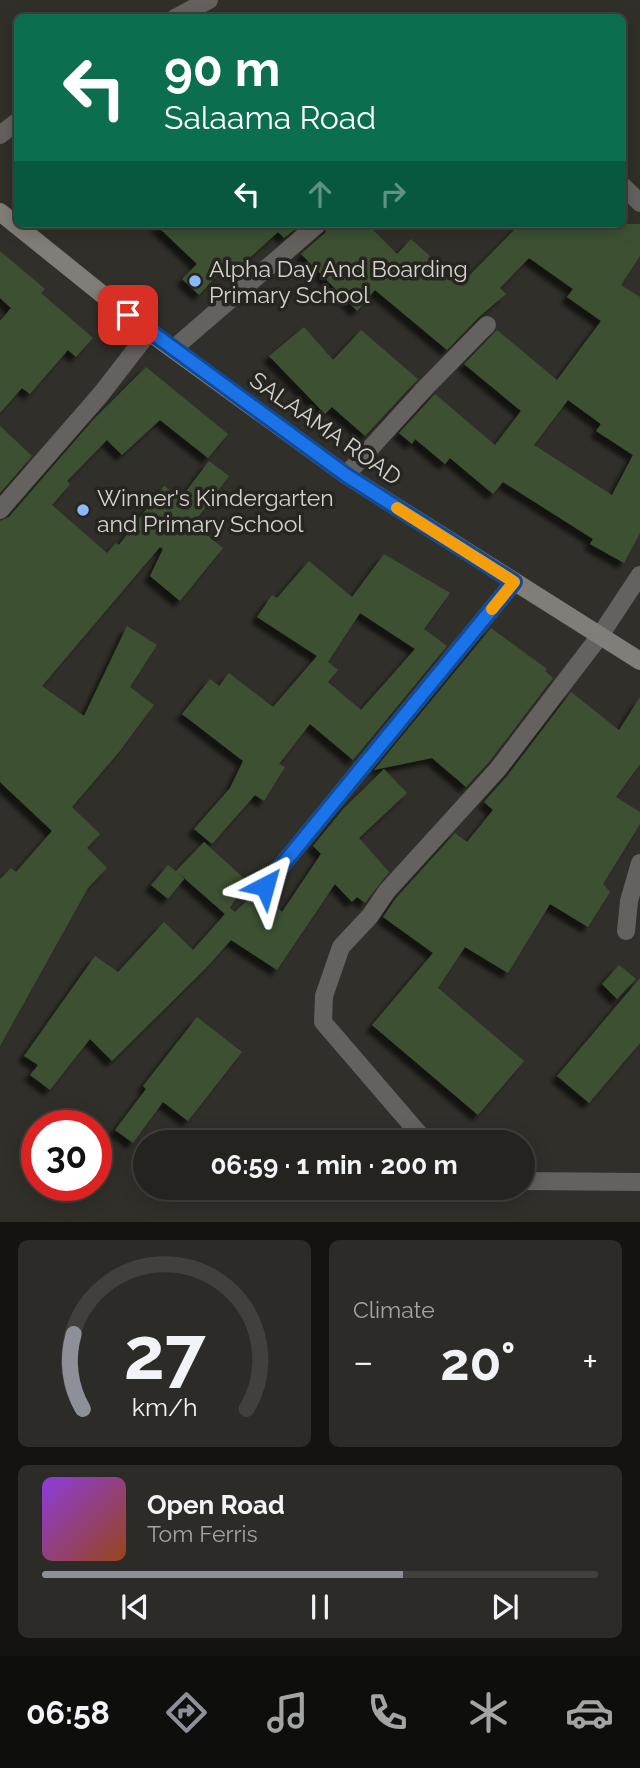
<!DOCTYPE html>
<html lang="en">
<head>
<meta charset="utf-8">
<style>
	body { margin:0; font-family:Raleway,sans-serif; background:#2c2b28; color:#f1f3f6; height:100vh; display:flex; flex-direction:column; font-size:26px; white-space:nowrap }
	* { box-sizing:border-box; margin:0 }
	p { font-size:23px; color:#a3a4a4 }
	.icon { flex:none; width:38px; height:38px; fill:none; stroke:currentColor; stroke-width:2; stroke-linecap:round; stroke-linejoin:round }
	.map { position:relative; height:1222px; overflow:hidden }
	.side { display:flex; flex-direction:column; gap:18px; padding:18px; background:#141311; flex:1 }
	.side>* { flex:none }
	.hud { position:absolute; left:14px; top:14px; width:612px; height:214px; border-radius:10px; box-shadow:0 4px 18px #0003,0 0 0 2px #41403d; background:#0b6e4f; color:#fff; overflow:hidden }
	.speed { position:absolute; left:21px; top:1110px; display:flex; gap:14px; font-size:35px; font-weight:700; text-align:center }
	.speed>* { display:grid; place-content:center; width:91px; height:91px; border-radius:50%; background:#24231f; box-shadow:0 4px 18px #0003,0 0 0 2px #41403d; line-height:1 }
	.speed .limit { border:10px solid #d22; background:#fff; color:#111 }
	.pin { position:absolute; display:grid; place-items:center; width:60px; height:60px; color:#fff; margin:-30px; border-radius:14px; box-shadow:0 4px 10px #0006 }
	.me { position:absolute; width:77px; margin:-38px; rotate:39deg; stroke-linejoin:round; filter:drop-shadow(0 0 5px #0008) }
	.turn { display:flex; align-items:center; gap:24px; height:147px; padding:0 35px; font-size:32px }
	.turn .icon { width:91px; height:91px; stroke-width:2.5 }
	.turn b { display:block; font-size:49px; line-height:60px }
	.lanes { display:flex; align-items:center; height:66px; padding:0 35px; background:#0003; justify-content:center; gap:35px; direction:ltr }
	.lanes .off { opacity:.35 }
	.big { font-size:52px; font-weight:700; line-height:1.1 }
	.side .card { flex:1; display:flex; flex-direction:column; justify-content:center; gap:10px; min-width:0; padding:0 24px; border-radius:10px; background:#2c2b28 }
	.side .dial { align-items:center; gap:0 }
	.dial svg { height:182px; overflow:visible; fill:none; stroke:#41403d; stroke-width:7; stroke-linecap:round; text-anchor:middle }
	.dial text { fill:#f1f3f6; stroke:none }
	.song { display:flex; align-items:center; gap:21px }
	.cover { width:84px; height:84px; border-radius:10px; background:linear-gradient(135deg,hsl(270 70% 55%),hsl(20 70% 35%)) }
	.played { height:7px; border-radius:4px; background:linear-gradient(90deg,#8c9099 65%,#41403d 65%) }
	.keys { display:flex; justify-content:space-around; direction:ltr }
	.heat { display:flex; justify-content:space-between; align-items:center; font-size:38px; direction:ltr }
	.side .tiles { flex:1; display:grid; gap:18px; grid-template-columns:1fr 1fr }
	.card:last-child { grid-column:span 2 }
	.trip { position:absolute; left:133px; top:1130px; width:402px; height:70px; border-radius:35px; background:#24231f; box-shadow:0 4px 18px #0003,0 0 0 2px #41403d; font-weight:700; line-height:70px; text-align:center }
	.tabs { display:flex; height:112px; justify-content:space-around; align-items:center; background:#0e0e0c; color:#a3a4a4 }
	.tabs .icon { width:49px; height:49px }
	.tabs .on { color:#8c9099 }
	.tabs b { font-size:32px; color:#f1f3f6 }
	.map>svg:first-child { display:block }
	.building { fill:#3e5132; fill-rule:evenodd; filter:url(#shadow) }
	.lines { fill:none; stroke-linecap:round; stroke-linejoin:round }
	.minor { stroke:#64615f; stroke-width:18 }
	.secondary { stroke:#817e79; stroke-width:18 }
	.route-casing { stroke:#114b97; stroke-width:18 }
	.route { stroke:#1a73e8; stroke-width:12 }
	.slow { stroke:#f59e0b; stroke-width:12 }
	.poi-dot { fill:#8cb9fc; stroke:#26251f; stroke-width:2.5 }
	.labels { text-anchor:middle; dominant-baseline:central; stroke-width:7; stroke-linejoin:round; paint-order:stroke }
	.poi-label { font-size:23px; fill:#d3d3cf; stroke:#26251f; text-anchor:start }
	.street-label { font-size:23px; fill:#d3d3cf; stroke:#26251f }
</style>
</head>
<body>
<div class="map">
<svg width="640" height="1222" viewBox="0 0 640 1222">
	<defs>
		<filter id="shadow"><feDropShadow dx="-6" dy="6" stdDeviation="2" flood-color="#0009"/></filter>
	</defs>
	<rect width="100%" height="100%" fill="#302f29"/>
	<!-- building -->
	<path class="building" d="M155,224H301L284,238L278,232L232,274L225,267L199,295L182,279L197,264Z
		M329,224H367L397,254L411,239L461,284L520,224H640V256L621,285L640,297V533L624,563L590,544L593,539L503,482L493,494L450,458L445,464L415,439L412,444L399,433L435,394L495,445L521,411L464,364L497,330L557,380L601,321L567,297L573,289L529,258L500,288L506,294L479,317L447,350L375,290L357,311L301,254L325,233ZM568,400L601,424L596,431L633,455L612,495L534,445Z
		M0,251L45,289L41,293L93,338L76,357L68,350L30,394L22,388L0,413V321L11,308L0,298Z
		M304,327L333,360L361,330L418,379L365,436L332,407L325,414L269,356Z
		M146,367L228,434L208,458L160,420L122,455L107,440L67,481L70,484L52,505L107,553L116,543L119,545L164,486L181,498L209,461L229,476L193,524L223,548L180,601L150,576L163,549L160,547L42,686L84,716L127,626L157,645L130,687L154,705L119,752L72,807L100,834L87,848L107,868L88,888L0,1046V879L11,868L16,872L52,831L0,782V521L9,517L93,420Z
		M0,426L32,456L0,493Z
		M384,554L450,593L424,629L447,646L353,760L310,724L279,764L285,767L264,801L255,795L212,844L194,829L230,788L243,761L182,714L210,679L219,686L229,673L273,707L317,656L257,617L272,595L277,598L309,561L352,597ZM360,613L415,649L361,710L328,682L338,670L328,662Z
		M491,628L547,669L545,671L553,678L489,762L466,787L432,758L374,770Z
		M571,692L619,730L640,697V764L616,797L640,812V824L603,884L610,892L588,927L550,904L508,973L465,947L438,988L524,1061L478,1115L372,1025L433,953L383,917L396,898L455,833L467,842L493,810L484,802L507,776Z
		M384,769L407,793L359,838L389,872L365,903L357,897L352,902L335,884L277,970L231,940L208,966L112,1061L90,1039L50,1090L30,1075L38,1065L24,1056L95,956L118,972L164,922L193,950L225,914L176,871L204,842L247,881L230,908L235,912L256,892L266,897L282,912L321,854L313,846L344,808Z
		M168,865L185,878L168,899L151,885Z
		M619,965L636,979L617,999L602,984Z
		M640,978V1043L589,1103L557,1076Z
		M197,1017L242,1052L188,1121L163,1102L133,1143L115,1130L146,1089L143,1086Z"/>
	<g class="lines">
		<!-- minor -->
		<path class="minor" d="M175,18L209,0
			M0,135L18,121
			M623,186L640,203
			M173,349L318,224
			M346,475L426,387L487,325
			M0,510L101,394L149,332
			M265,886L514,582
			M626,931L629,901L640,863
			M427,1143L323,1022L324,996L341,947L370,916L387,891L498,769L599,637L640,575
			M523,1181L640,1182"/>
		<!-- secondary -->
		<path class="secondary" d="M0,212L149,332L346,475L640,661"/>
	</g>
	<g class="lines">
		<!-- route casing -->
		<g class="route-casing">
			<path id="route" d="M128,315L346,475L514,582L265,886"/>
		</g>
		<!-- route -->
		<use href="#route" class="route"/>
		<!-- slow -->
		<path class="slow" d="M397,508L514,582L492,609"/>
	</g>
	<!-- markers -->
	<g class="poi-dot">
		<circle cx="195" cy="281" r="7"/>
		<circle cx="83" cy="510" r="7"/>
	</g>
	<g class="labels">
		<!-- poi labels -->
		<g class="poi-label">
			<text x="209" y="268">Alpha Day And Boarding<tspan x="209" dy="26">Primary School</tspan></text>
			<text x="97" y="497">Winner's Kindergarten<tspan x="97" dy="26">and Primary School</tspan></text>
		</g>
		<!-- street labels -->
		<g class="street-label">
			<text transform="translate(326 428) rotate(35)">SALAAMA ROAD</text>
		</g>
	</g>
</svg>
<div class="speed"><div class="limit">30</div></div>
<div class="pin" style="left:128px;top:315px;background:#d93025"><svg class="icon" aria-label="arrive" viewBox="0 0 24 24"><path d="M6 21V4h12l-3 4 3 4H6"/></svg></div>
<svg class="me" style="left:265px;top:886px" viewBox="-20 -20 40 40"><path d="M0-17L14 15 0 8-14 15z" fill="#1a73e8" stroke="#fff" stroke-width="4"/></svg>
<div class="trip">06:59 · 1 min · 200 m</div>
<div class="hud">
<div class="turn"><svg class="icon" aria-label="left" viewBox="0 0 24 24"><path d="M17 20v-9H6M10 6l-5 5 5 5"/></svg><div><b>90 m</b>Salaama Road</div></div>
<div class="lanes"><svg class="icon" aria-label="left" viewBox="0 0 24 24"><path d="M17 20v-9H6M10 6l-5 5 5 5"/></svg><svg class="icon off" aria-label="ahead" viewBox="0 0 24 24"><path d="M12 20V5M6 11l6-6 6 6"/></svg><svg class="icon off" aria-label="right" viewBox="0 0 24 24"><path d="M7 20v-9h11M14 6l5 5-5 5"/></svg></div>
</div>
</div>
<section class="side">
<div class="tiles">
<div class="card dial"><svg viewBox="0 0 100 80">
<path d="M14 69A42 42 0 1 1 86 69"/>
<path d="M14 69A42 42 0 0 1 10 36" stroke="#8c9099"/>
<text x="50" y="56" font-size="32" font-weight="700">27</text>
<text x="50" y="72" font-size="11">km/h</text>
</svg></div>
<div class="card"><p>Climate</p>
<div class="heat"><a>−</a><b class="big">20°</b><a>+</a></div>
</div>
<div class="card">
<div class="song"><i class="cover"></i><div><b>Open Road</b><p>Tom Ferris</p></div></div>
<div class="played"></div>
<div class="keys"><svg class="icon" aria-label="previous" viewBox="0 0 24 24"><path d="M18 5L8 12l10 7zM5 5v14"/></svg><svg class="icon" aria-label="pause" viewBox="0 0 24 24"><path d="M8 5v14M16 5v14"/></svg><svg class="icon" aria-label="next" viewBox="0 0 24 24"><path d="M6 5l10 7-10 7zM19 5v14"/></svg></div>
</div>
</div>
</section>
<nav class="tabs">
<b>06:58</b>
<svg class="icon on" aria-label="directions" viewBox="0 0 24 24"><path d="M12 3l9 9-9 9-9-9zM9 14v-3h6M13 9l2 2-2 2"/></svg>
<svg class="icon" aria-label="music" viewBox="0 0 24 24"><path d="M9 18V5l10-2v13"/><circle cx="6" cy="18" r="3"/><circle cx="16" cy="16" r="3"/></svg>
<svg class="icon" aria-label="phone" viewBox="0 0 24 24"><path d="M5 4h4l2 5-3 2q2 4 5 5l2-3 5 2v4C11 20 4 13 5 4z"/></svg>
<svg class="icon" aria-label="climate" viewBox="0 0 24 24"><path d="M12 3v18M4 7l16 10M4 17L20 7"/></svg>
<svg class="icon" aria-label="car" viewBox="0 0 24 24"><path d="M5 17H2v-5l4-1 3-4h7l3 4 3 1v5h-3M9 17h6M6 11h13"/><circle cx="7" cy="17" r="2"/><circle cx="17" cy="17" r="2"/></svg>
</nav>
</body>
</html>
